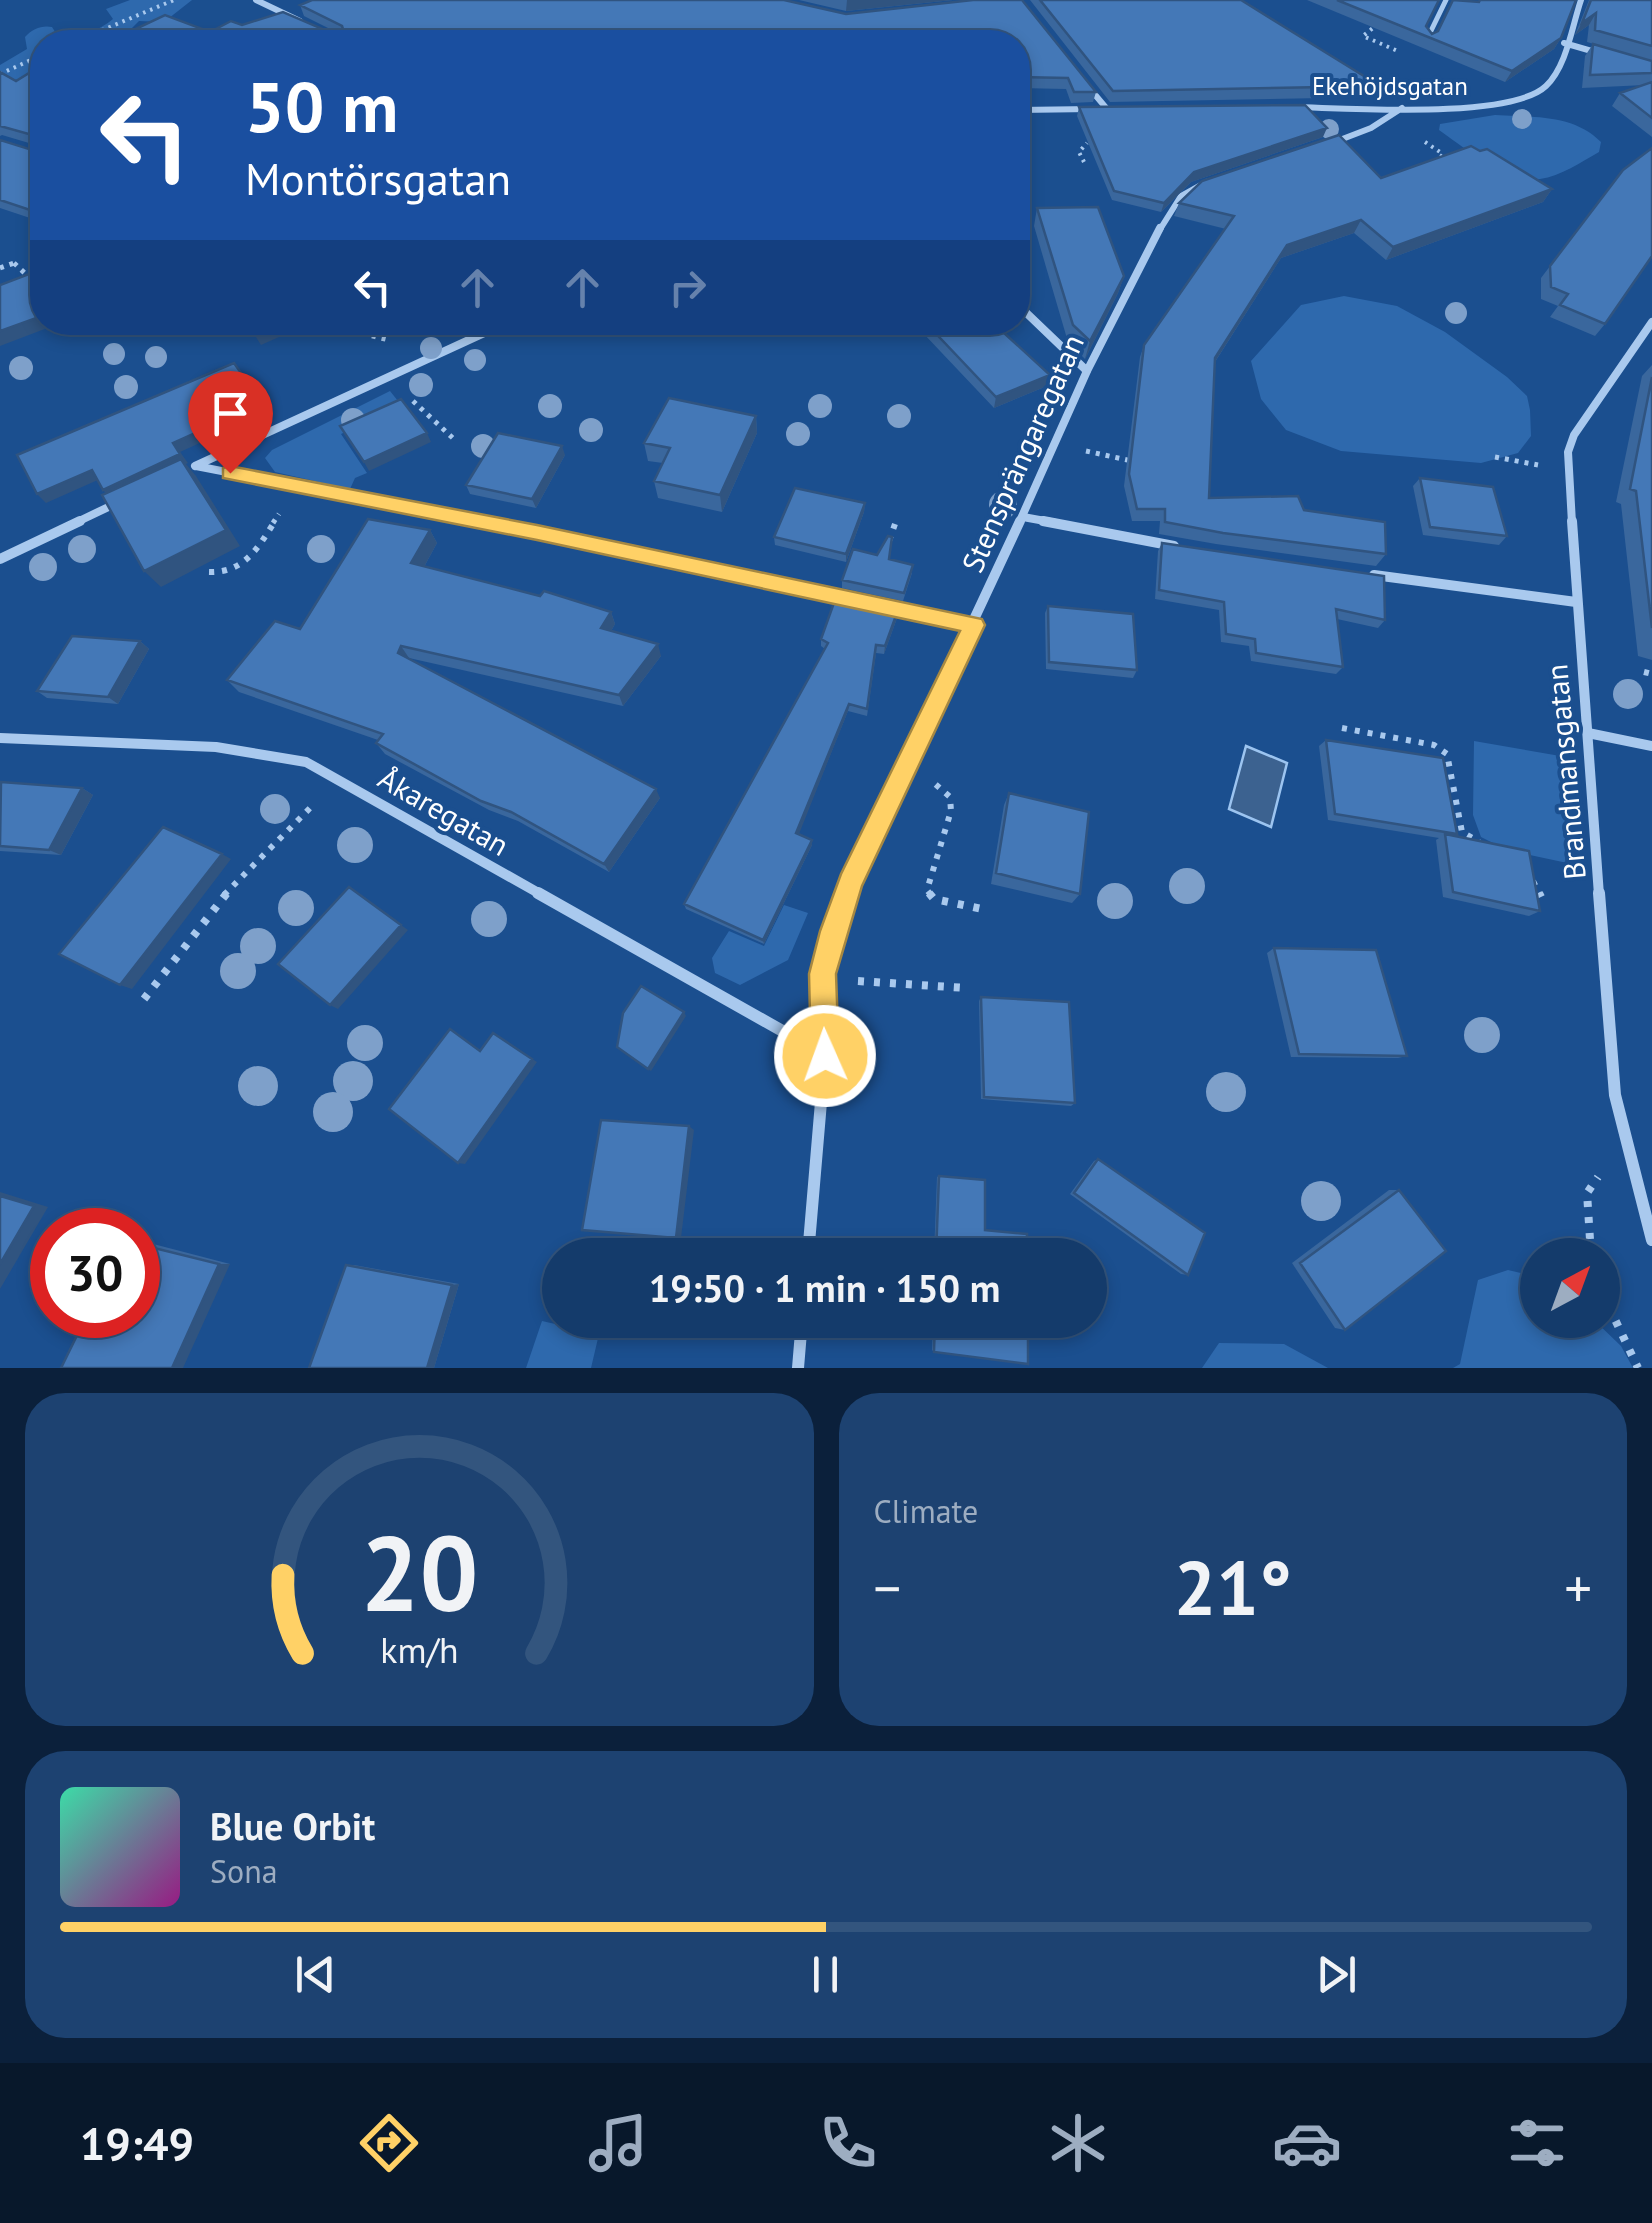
<!DOCTYPE html>
<html lang="en">
<head>
<meta charset="utf-8">
<style>
	body { margin:0; font-family:"PT Sans",sans-serif; background:#1d4271; color:#f1f3f6; height:100vh; display:flex; flex-direction:column; font-size:38px; white-space:nowrap }
	* { box-sizing:border-box; margin:0 }
	p { font-size:32px; color:#9dadc1 }
	.icon { flex:none; width:55px; height:55px; fill:none; stroke:currentColor; stroke-width:2; stroke-linecap:round; stroke-linejoin:round }
	.map { position:relative; height:1368px; overflow:hidden }
	.details { display:flex; flex-direction:column; gap:25px; padding:25px; background:#0b203b; flex:1 }
	.details>* { flex:none }
	.top-card { position:absolute; left:30px; top:30px; width:1000px; height:305px; border-radius:40px; box-shadow:0 5px 15px #0003,0 0 0 2px #33557e; background:#1a4fa0; color:#fff; overflow:hidden }
	.needle { width:65px; rotate:41deg }
	.controls { position:absolute; left:1520px; top:1238px; display:grid; gap:20px }
	.controls a { display:grid; place-items:center; width:100px; height:100px; border-radius:50%; background:#143b6b; box-shadow:0 5px 15px #0003,0 0 0 2px #33557e; font-size:50px }
	.speed { position:absolute; left:30px; top:1208px; display:flex; gap:20px; font-size:50px; font-weight:700; text-align:center }
	.speed>* { display:grid; place-content:center; width:130px; height:130px; border-radius:50%; background:#143b6b; box-shadow:0 5px 15px #0003,0 0 0 2px #33557e; line-height:1 }
	.speed .limit { border:15px solid #d22; background:#fff; color:#111 }
	.pin { position:absolute; display:grid; place-items:center; width:85px; height:85px; color:#fff; margin:-102px -42px; border-radius:50% 50% 50% 0; rotate:-45deg; box-shadow:0 0 10px #0007 }
	.pin .icon { rotate:45deg }
	.me { position:absolute; width:110px; margin:-55px; rotate:358deg; stroke-linejoin:round; filter:drop-shadow(0 0 8px #0008) }
	.turn { display:flex; align-items:center; gap:35px; height:210px; padding:0 50px; font-size:45px }
	.turn .icon { width:130px; height:130px; stroke-width:2.5 }
	.turn b { display:block; font-size:70px; line-height:85px }
	.lanes { display:flex; align-items:center; height:95px; padding:0 50px; background:#0003; justify-content:center; gap:50px; direction:ltr }
	.lanes .off { opacity:.35 }
	.big { font-size:75px; font-weight:700; line-height:1.1 }
	.details .widget { flex:1; display:flex; flex-direction:column; justify-content:center; gap:15px; min-width:0; padding:0 35px; border-radius:40px; background:#1d4271 }
	.details .dial { align-items:center; gap:0 }
	.dial svg { height:260px; overflow:visible; fill:none; stroke:#33557e; stroke-width:7; stroke-linecap:round; text-anchor:middle }
	.dial text { fill:#f1f3f6; stroke:none }
	.song { display:flex; align-items:center; gap:30px }
	.cover { width:120px; height:120px; border-radius:15px; background:linear-gradient(135deg,hsl(160 70% 55%),hsl(310 70% 35%)) }
	.played { height:10px; border-radius:5px; background:linear-gradient(90deg,#ffd166 50%,#33557e 50%) }
	.keys { display:flex; justify-content:space-around; direction:ltr }
	.heat { display:flex; justify-content:space-between; align-items:center; font-size:55px; direction:ltr }
	.details .tiles { flex:1; display:grid; gap:25px; grid-template-columns:1fr 1fr }
	.widget:last-child { grid-column:span 2 }
	.trip { position:absolute; left:542px; top:1238px; width:565px; height:100px; border-radius:50px; background:#143b6b; box-shadow:0 5px 15px #0003,0 0 0 2px #33557e; font-weight:700; line-height:100px; text-align:center }
	.tabs { display:flex; height:160px; justify-content:space-around; align-items:center; background:#08182b; color:#9dadc1 }
	.tabs .icon { width:70px; height:70px }
	.tabs .on { color:#ffd166 }
	.tabs b { font-size:45px; color:#f1f3f6 }
	.map>svg:first-child { display:block }
	.green { fill:#2e69ad }
	.water { fill:#3c6290; stroke:#9cc4f0; stroke-width:2.5 }
	.lines { fill:none; stroke-linecap:round; stroke-linejoin:round }
	.path-far3 { stroke:#a9c9ee; stroke-width:4; stroke-dasharray:2.5 5; stroke-linecap:butt }
	.path-far2 { stroke:#a9c9ee; stroke-width:5; stroke-dasharray:4 6; stroke-linecap:butt }
	.path-far1 { stroke:#a9c9ee; stroke-width:6; stroke-dasharray:5 8; stroke-linecap:butt }
	.path { stroke:#a9c9ee; stroke-width:8; stroke-dasharray:6 10; stroke-linecap:butt }
	.lane { stroke:#a9c9ee; stroke-width:5 }
	.street-far3 { stroke:#a9c9ee; stroke-width:6 }
	.street-far2 { stroke:#a9c9ee; stroke-width:8 }
	.street-far1 { stroke:#a9c9ee; stroke-width:10 }
	.street { stroke:#a9c9ee; stroke-width:12 }
	.tree { fill:#7ea0ca }
	.wall { fill:#3a679d }
	.shaded-wall { fill:#305480 }
	.building { fill:#4478b7; stroke:#305480; stroke-width:2.5 }
	.route { fill:#ffd166; stroke:#a68842; stroke-width:2.5 }
	.labels { text-anchor:middle; dominant-baseline:central; stroke-width:8; stroke-linejoin:round; paint-order:stroke }
	.far-street-label { font-size:25px; fill:#fff; stroke:#1b4f8f }
	.street-label { font-size:30px; fill:#fff; stroke:#1b4f8f }
</style>
</head>
<body>
<div class="map">
<svg width="1652" height="1368" viewBox="0 0 1652 1368">
	<rect width="100%" height="100%" fill="#1b4f8f"/>
	<!-- green -->
	<path class="green" d="M130,0H192L164,22L139,21L118,42L111,36L108,38L112,42H42V80L0,87V65L27,49L25,37C32,29 42,25 52,27L61,41C78,38 99,31 113,19L106,9Z
		M1495,115C1532,117 1574,114 1601,142L1599,152C1581,162 1561,176 1540,179C1507,182 1464,148 1439,130L1440,124Z
		M1344,296L1397,306L1445,332L1507,377L1527,396L1530,410L1531,436L1518,453L1481,463L1341,451L1286,430L1261,399L1251,361L1301,305Z
		M390,391L402,406L341,434L367,473L355,478L350,489L275,472L265,458L272,450Z
		M1474,741L1566,757L1572,864L1507,850L1481,837L1473,815Z
		M784,905L808,913L788,960L740,985L715,973L712,958L729,931L764,946Z
		M1508,1270L1537,1277L1538,1320H1594L1621,1346L1633,1368H1453L1460,1364L1478,1280Z
		M542,1321L599,1334L591,1368H526Z
		M1219,1343L1284,1344L1328,1368H1202Z"/>
	<!-- water -->
	<path class="water" d="M1246,746L1287,763L1271,827L1229,809Z"/>
	<g class="lines">
		<!-- path-far3 -->
		<path class="path-far3" d="M1378,24L1363,36L1400,52
			M74,42L174,0
			M0,74L42,55
			M1425,142L1443,154L1436,163
			M1084,162L1079,152L1087,143"/>
		<!-- path-far2 -->
		<path class="path-far2" d="M14,263L31,279
			M0,268L17,262
			M335,322L347,330L389,340
			M413,401L456,441
			M1086,451L1132,461
			M1495,457L1538,465
			M273,523L279,514"/>
		<!-- path-far1 -->
		<path class="path-far1" d="M889,541L895,524
			M209,572C244,573 258,548 275,521
			M1644,672L1652,674
			M1342,728L1434,745L1447,754L1462,832L1479,842
			M1533,881L1540,895
			M224,895L314,804
			M931,895L927,890L951,811L950,797L934,783"/>
		<!-- path -->
		<path class="path" d="M929,893L934,899L987,910
			M1539,893L1541,897
			M858,981L966,988
			M144,999L227,893
			M1591,1255L1587,1193L1598,1177
			M1602,1292L1638,1368"/>
		<!-- lane -->
		<path class="lane" d="M1427,39L1446,0"/>
		<!-- street-far3 -->
		<path class="street-far3" d="M256,0L300,21
			M1564,43L1602,54
			M1086,84L1107,109
			M1294,107C1346,108 1510,120 1546,86C1567,66 1572,26 1581,0
			M1018,110L1092,109
			M1332,143L1371,128L1402,108
			M1159,231L1181,196L1206,182"/>
		<!-- street-far2 -->
		<path class="street-far2" d="M1018,305L1087,371
			M195,466L508,322
			M196,466L488,523
			M1023,517L1056,523
			M75,523L121,501
			M1019,523L1087,371L1160,228
			M1572,523L1568,452L1574,435L1652,322"/>
		<!-- street-far1 -->
		<path class="street-far1" d="M475,521L974,625
			M1043,521L1174,546
			M1572,521L1599,895
			M0,559L80,521
			M1374,575L1576,602
			M1588,733L1652,746
			M0,738L216,747L306,762L542,895
			M845,895L1020,521"/>
		<!-- street -->
		<path class="street" d="M538,893L825,1055
			M1599,893L1615,1095L1652,1240
			M808,1255L825,1055L822,974L846,893
			M798,1368L802,1320"/>
	</g>
	<!-- trees -->
	<g class="tree">
		<circle cx="1522" cy="119" r="10"/>
		<circle cx="1329" cy="129" r="10"/>
		<circle cx="1456" cy="313" r="11"/>
		<circle cx="431" cy="348" r="11"/>
		<circle cx="114" cy="354" r="11"/>
		<circle cx="156" cy="357" r="11"/>
		<circle cx="475" cy="360" r="11"/>
		<circle cx="21" cy="368" r="12"/>
		<circle cx="421" cy="385" r="12"/>
		<circle cx="126" cy="387" r="12"/>
		<circle cx="550" cy="406" r="12"/>
		<circle cx="820" cy="406" r="12"/>
		<circle cx="899" cy="416" r="12"/>
		<circle cx="353" cy="420" r="12"/>
		<circle cx="591" cy="430" r="12"/>
		<circle cx="798" cy="434" r="12"/>
		<circle cx="483" cy="446" r="12"/>
		<circle cx="1003" cy="505" r="14"/>
		<circle cx="82" cy="549" r="14"/>
		<circle cx="321" cy="549" r="14"/>
		<circle cx="43" cy="567" r="14"/>
		<circle cx="1628" cy="694" r="15"/>
		<circle cx="275" cy="809" r="15"/>
		<circle cx="355" cy="845" r="18"/>
		<circle cx="1187" cy="886" r="18"/>
		<circle cx="1115" cy="901" r="18"/>
		<circle cx="296" cy="908" r="18"/>
		<circle cx="489" cy="919" r="18"/>
		<circle cx="258" cy="946" r="18"/>
		<circle cx="238" cy="971" r="18"/>
		<circle cx="1482" cy="1035" r="18"/>
		<circle cx="365" cy="1043" r="18"/>
		<circle cx="353" cy="1081" r="20"/>
		<circle cx="258" cy="1086" r="20"/>
		<circle cx="1226" cy="1092" r="20"/>
		<circle cx="333" cy="1112" r="20"/>
		<circle cx="1321" cy="1201" r="20"/>
	</g>
	<!-- wall -->
	<path class="wall" d="M799,0H953L846,11Z
		M973,0L1096,92L1093,102L1071,103L1066,89L1018,88V42H108L210,32L242,25L341,37L342,35L304,16L300,5L846,14Z
		M1030,0H1241L1380,86L1375,97L1110,102Z
		M1307,0H1439L1426,26L1432,34L1561,38L1554,49L1505,82Z
		M1589,0H1652V137L1612,106L1620,93L1645,85L1582,88L1585,56L1593,44L1601,46L1587,42L1589,25L1575,35Z
		M42,65V222L0,208V140L32,150L39,146L2,135L0,136V72L16,81Z
		M1079,107L1323,137L1191,182L1161,212L1112,200L1077,116Z
		M1623,170L1605,324L1595,336L1550,317L1558,306L1541,299V278Z
		M1381,178L1552,189L1543,202L1386,260L1354,233L1281,258L1215,362L1209,498L1304,510L1386,554L1376,566L1216,544L1159,534L1160,521H1132L1124,486L1140,357L1144,345L1226,229L1174,216L1179,203Z
		M1037,208L1124,276L1118,293L1085,359L1068,342L1034,226Z
		M900,322H992L1047,386L994,408L923,333L914,337Z
		M1652,365V660L1638,656L1621,504L1616,502L1642,376Z
		M756,416L757,433L722,512L658,498L654,481L663,463L648,461L644,443Z
		M565,455L536,508L470,494L466,485Z
		M1420,478L1507,536L1499,545L1423,535L1413,486Z
		M865,503L864,512L846,562L775,545L774,537Z
		M430,530L437,543L424,567L540,596L611,612L615,624L611,631L661,656L623,706L409,658V659L660,798L609,872L518,821L489,810L385,754L376,743L378,740L239,692L227,680L300,629Z
		M1162,543L1385,620L1378,628L1337,619L1343,667L1336,674L1251,661L1249,646L1221,642L1219,610L1155,599L1158,551Z
		M890,559L912,573L903,601L842,588V580Z
		M1048,606L1137,670L1133,678L1046,669L1045,613Z
		M897,618L884,654L876,653L867,716L848,711L798,834L812,840V845L764,944L686,909L684,904L825,649L821,646V639Z
		M140,641L149,649L118,704L47,698L37,691Z
		M1326,740L1457,834L1454,836L1540,911L1529,916L1443,897L1436,840L1439,838L1328,820L1319,746Z
		M0,784L82,788L93,795L61,855L0,851Z
		M1009,793L1080,894L1072,903L991,884L1004,805Z
		M1274,948L1407,1056L1398,1058L1291,1057L1267,953Z
		M981,997L1075,1103L1071,1106L981,1099L979,1001Z
		M1098,1159L1188,1275L1181,1274L1070,1194L1094,1161Z
		M939,1176L985,1230L1027,1255H934L937,1177Z
		M1389,1190H1399L1345,1330L1335,1328L1292,1263Z
		M138,1240L230,1264L138,1315Z
		M346,1265H354L459,1284L434,1368H309Z
		M933,1320H1028L934,1352L932,1350Z"/>
	<!-- shaded-wall -->
	<path class="shaded-wall" d="M847,0H953L846,11Z
		M1596,13L1589,25L1575,35L1582,23Z
		M1561,38L1554,49L1505,82L1512,71Z
		M1327,128L1323,137L1191,182L1161,212L1164,203L1194,172Z
		M1552,189L1543,202L1386,260L1393,247Z
		M1361,220L1354,233L1281,258L1209,371L1215,358L1287,245Z
		M1124,276L1118,293L1085,359L1090,341Z
		M42,316V322H63L0,346V331Z
		M281,322H313L261,345L254,334Z
		M924,322L923,333L914,337L915,326Z
		M1050,375L1047,386L994,408L996,397Z
		M262,403L268,412L180,452L188,463L186,464L196,476L240,546L161,587L144,571L111,499L103,490L173,443Z
		M756,416L757,433L722,512L720,495Z
		M427,433L431,442L369,471L364,462Z
		M562,446L565,455L536,508L532,499Z
		M92,470L100,479L46,503L37,494Z
		M865,503L864,512L846,562V554Z
		M430,530L437,543L419,576L411,563Z
		M898,610L897,618L884,654L885,646Z
		M611,612L615,624L606,640L601,628Z
		M140,641L149,649L118,704L108,697Z
		M658,644L661,656L623,706L619,695Z
		M401,646L409,658L407,665L398,653Z
		M849,704L848,711L797,839L796,833Z
		M82,788L93,795L61,855L49,850Z
		M656,789L660,798L609,872L604,864Z
		M812,840V845L764,944L763,940Z
		M222,854L231,859L132,989L120,985Z
		M401,925L408,930L338,1009L330,1005Z
		M684,1012L686,1016L651,1071L648,1069Z
		M493,1033L537,1062L465,1164L458,1163Z
		M689,1126L694,1130L681,1238H676Z
		M0,1192L48,1207L0,1289Z
		M219,1264H230L183,1368H172Z
		M459,1284L434,1368H427L452,1285Z"/>
	<!-- building -->
	<path class="building" d="M312,0H784L846,14L973,0H1022L1096,92H1074L1068,78L1018,77V42H108L165,15L210,32L231,21L242,25L283,12L341,37L344,32L342,26L300,5Z
		M1040,0H1241L1380,86L1113,91Z
		M1337,0H1439L1426,26L1432,34L1438,31L1453,0L1479,2L1480,0H1576L1561,38L1512,71Z
		M1591,0H1652V46L1595,30L1596,13L1582,23Z
		M1593,44L1652,61V73L1590,75Z
		M42,65V214L0,200V140L32,150L40,146L36,136L0,126V72L16,81Z
		M1652,82V118L1620,93Z
		M1305,105L1327,128L1194,172L1164,203L1114,191L1079,107Z
		M1339,135L1381,178L1471,146L1480,151L1487,149L1552,189L1393,247L1361,220L1287,245L1215,358L1209,498L1298,496L1304,510L1385,522L1386,554L1223,533L1165,522V509H1137L1129,474L1144,345L1234,216L1179,203L1202,181Z
		M1652,148V256L1605,324L1560,305L1568,294L1551,287L1550,266L1623,170Z
		M1098,207L1124,276L1090,341L1073,325L1037,208Z
		M42,269V316L0,331V285Z
		M246,322H281L254,334Z
		M925,322H992L1050,375L996,397Z
		M234,363L262,403L173,443L180,454L103,490L92,470L37,494L17,455Z
		M1652,377V628L1636,491L1630,489Z
		M669,398L756,416L720,495L654,481L670,448L644,443Z
		M401,399L427,433L364,462L340,426Z
		M498,433L562,446L532,499L466,485Z
		M181,459L226,530L144,571L102,495Z
		M1420,478L1493,487L1507,536L1430,527Z
		M795,488L865,503L846,554L774,537Z
		M368,519L430,530L411,563L540,596L544,591L611,612L601,628L658,644L619,695L401,646L398,653L656,789L604,864L511,812L481,801L376,743L383,734L227,680L275,621L300,629Z
		M888,536L892,537L889,559L913,565L904,593L842,580L853,549L877,555Z
		M1162,543L1384,576L1385,620L1336,609L1343,667L1256,653L1255,639L1226,634L1224,602L1159,590Z
		M836,597L898,610L885,646L876,645L867,709L849,704L796,833L812,840L763,940L684,904L828,643L821,639Z
		M1048,606L1133,614L1137,670L1049,662Z
		M72,636L140,641L108,697L37,691Z
		M1326,740L1443,758L1457,834L1335,814Z
		M1,782L82,788L49,850L0,846Z
		M1009,793L1089,812L1080,894L996,873Z
		M163,827L222,854L120,985L59,954Z
		M1445,834L1529,851L1540,911L1453,892Z
		M349,887L401,925L330,1005L278,964Z
		M1274,948L1376,950L1407,1056L1299,1054Z
		M641,986L684,1012L648,1069L617,1047L623,1013Z
		M981,997L1069,1002L1075,1103L984,1097Z
		M450,1029L480,1051L493,1033L532,1059L458,1163L389,1109Z
		M601,1120L689,1126L676,1238L582,1230Z
		M1098,1159L1205,1233L1188,1275L1074,1193Z
		M939,1176L985,1180V1230L1027,1234V1255H936Z
		M1399,1190L1446,1251L1345,1330L1300,1263Z
		M0,1196L34,1206L0,1264Z
		M138,1244L219,1264L172,1368H61L87,1315H138Z
		M346,1265L452,1285L427,1368H309Z
		M935,1320H1028V1364L934,1352Z"/>
	<!-- route -->
	<path class="route" d="M230,466L537,525L982,619L985,625L862,886L836,974L839,1056L835,1066L825,1070L815,1066L811,1056L809,974L820,931L841,874L960,631L537,540L223,478V468Z"/>
	<g class="labels">
		<!-- far-street labels -->
		<g class="far-street-label">
			<text x="1390" y="86">Ekehöjdsgatan</text>
		</g>
		<!-- street labels -->
		<g class="street-label">
			<text transform="translate(1022 453) rotate(-66)">Stensprängaregatan</text>
			<text transform="translate(1565 772) rotate(-95)">Brandmansgatan</text>
			<text transform="translate(444 811) rotate(30)">Åkaregatan</text>
		</g>
	</g>
</svg>
<div class="controls">
<a><svg class="needle" viewBox="-14 -14 28 28"><path d="M0-13l5 13h-10z" fill="#e53935"/><path d="M0 13l5-13h-10z" fill="#9dadc1"/></svg></a>
</div>
<div class="speed"><div class="limit">30</div></div>
<div class="pin" style="left:230px;top:473px;background:#d93025"><svg class="icon" aria-label="arrive" viewBox="0 0 24 24"><path d="M6 21V4h12l-3 4 3 4H6"/></svg></div>
<svg class="me" style="left:825px;top:1056px" viewBox="-20 -20 40 40"><circle r="17" fill="#ffd166" stroke="#fff" stroke-width="3"/><path d="M0-11L8 9 0 5-8 9z" fill="#fff"/></svg>
<div class="trip">19:50 · 1 min · 150 m</div>
<div class="top-card">
<div class="turn"><svg class="icon" aria-label="left" viewBox="0 0 24 24"><path d="M17 20v-9H6M10 6l-5 5 5 5"/></svg><div><b>50 m</b>Montörsgatan</div></div>
<div class="lanes"><svg class="icon" aria-label="left" viewBox="0 0 24 24"><path d="M17 20v-9H6M10 6l-5 5 5 5"/></svg><svg class="icon off" aria-label="ahead" viewBox="0 0 24 24"><path d="M12 20V5M6 11l6-6 6 6"/></svg><svg class="icon off" aria-label="ahead" viewBox="0 0 24 24"><path d="M12 20V5M6 11l6-6 6 6"/></svg><svg class="icon off" aria-label="right" viewBox="0 0 24 24"><path d="M7 20v-9h11M14 6l5 5-5 5"/></svg></div>
</div>
</div>
<section class="details">
<div class="tiles">
<div class="widget dial"><svg viewBox="0 0 100 80">
<path d="M14 69A42 42 0 1 1 86 69"/>
<path d="M14 69A42 42 0 0 1 8 45" stroke="#ffd166"/>
<text x="50" y="56" font-size="32" font-weight="700">20</text>
<text x="50" y="72" font-size="11">km/h</text>
</svg></div>
<div class="widget"><p>Climate</p>
<div class="heat"><a>−</a><b class="big">21°</b><a>+</a></div>
</div>
<div class="widget">
<div class="song"><i class="cover"></i><div><b>Blue Orbit</b><p>Sona</p></div></div>
<div class="played"></div>
<div class="keys"><svg class="icon" aria-label="previous" viewBox="0 0 24 24"><path d="M18 5L8 12l10 7zM5 5v14"/></svg><svg class="icon" aria-label="pause" viewBox="0 0 24 24"><path d="M8 5v14M16 5v14"/></svg><svg class="icon" aria-label="next" viewBox="0 0 24 24"><path d="M6 5l10 7-10 7zM19 5v14"/></svg></div>
</div>
</div>
</section>
<nav class="tabs">
<b>19:49</b>
<svg class="icon on" aria-label="directions" viewBox="0 0 24 24"><path d="M12 3l9 9-9 9-9-9zM9 14v-3h6M13 9l2 2-2 2"/></svg>
<svg class="icon" aria-label="music" viewBox="0 0 24 24"><path d="M9 18V5l10-2v13"/><circle cx="6" cy="18" r="3"/><circle cx="16" cy="16" r="3"/></svg>
<svg class="icon" aria-label="phone" viewBox="0 0 24 24"><path d="M5 4h4l2 5-3 2q2 4 5 5l2-3 5 2v4C11 20 4 13 5 4z"/></svg>
<svg class="icon" aria-label="climate" viewBox="0 0 24 24"><path d="M12 3v18M4 7l16 10M4 17L20 7"/></svg>
<svg class="icon" aria-label="car" viewBox="0 0 24 24"><path d="M5 17H2v-5l4-1 3-4h7l3 4 3 1v5h-3M9 17h6M6 11h13"/><circle cx="7" cy="17" r="2"/><circle cx="17" cy="17" r="2"/></svg>
<svg class="icon" aria-label="filters" viewBox="0 0 24 24"><path d="M4 7h16M4 17h16"/><circle cx="9" cy="7" r="2"/><circle cx="15" cy="17" r="2"/></svg>
</nav>
</body>
</html>
